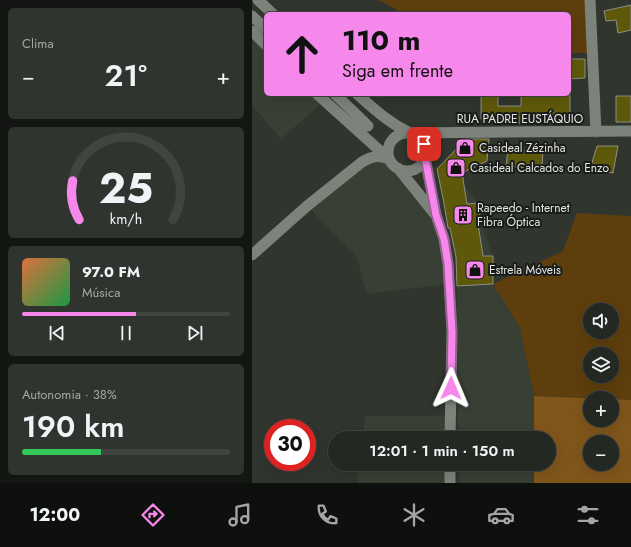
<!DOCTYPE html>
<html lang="pt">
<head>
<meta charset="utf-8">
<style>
	body { margin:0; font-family:Jost,sans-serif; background:#30342f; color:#f1f3f6; height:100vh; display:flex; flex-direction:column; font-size:15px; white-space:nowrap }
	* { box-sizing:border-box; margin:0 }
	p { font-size:13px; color:#a3a6a5 }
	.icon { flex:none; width:22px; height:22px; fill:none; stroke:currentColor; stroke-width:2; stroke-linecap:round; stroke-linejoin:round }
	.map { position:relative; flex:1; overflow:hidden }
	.side { display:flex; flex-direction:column; gap:8px; padding:8px; background:#141613; width:252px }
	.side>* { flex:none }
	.hud { position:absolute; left:12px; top:12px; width:307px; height:84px; border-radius:6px; box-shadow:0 4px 16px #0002,0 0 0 1px #414440; background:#f788eb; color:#111; overflow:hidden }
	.buttons { position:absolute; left:331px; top:303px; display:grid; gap:8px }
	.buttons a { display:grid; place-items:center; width:36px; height:36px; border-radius:50%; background:#242822; box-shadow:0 4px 16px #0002,0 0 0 1px #414440; font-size:20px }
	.speed { position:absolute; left:12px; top:419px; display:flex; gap:8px; font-size:20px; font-weight:700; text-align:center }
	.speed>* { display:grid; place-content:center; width:52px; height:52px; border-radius:50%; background:#242822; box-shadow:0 4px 16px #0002,0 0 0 1px #414440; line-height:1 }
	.speed .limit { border:6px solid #d22; background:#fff; color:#111 }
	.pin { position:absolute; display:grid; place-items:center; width:34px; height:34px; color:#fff; margin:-17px; border-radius:8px; box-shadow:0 2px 6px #0006 }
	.me { position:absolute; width:44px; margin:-22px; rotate:1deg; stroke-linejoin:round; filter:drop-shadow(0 0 3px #0008) }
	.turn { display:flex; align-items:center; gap:14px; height:84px; padding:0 12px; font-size:18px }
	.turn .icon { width:52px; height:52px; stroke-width:2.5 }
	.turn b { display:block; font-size:28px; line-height:34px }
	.big { font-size:30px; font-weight:600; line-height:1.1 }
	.side .widget { flex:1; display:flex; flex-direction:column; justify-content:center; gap:6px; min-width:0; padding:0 14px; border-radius:6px; background:#30342f }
	.side .dial { align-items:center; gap:0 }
	.dial svg { height:104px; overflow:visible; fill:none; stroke:#414440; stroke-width:7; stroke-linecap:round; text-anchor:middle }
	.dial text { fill:#f1f3f6; stroke:none }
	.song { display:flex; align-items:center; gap:12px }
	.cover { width:48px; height:48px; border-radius:6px; background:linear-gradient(135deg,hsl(20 70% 55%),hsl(140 70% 35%)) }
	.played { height:4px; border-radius:2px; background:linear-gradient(90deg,#f788eb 55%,#414440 55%) }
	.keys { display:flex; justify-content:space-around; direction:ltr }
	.heat { display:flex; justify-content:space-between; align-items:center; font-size:22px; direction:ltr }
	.charge { height:6px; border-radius:3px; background:linear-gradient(90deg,#34c759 38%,#414440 0) }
	.trip { position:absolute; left:76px; top:431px; width:228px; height:40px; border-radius:20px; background:#242822; box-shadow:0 4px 16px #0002,0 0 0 1px #414440; font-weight:600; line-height:40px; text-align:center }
	.tab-bar { display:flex; height:64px; justify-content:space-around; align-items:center; background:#0e100e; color:#a3a6a5 }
	.tab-bar .icon { width:28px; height:28px }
	.tab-bar .current { color:#f788eb }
	.tab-bar b { font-size:18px; color:#f1f3f6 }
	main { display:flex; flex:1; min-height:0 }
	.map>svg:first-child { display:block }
	.built { fill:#384035 }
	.green { fill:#5e3e0d; fill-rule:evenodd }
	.forest { fill:#80561b; fill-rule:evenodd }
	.building { fill:#5e590a; stroke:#8e8e84 }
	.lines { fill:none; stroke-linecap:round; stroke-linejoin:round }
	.minor { stroke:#7c837a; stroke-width:11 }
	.route-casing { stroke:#a15899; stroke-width:10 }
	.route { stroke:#f788eb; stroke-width:7 }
	.labels { text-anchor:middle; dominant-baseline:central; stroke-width:4; stroke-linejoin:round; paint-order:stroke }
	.street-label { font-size:12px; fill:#e4e7e3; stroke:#1a1c19 }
	.poi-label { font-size:12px; fill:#e4e7e3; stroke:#1a1c19; text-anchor:start }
</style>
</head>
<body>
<main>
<section class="side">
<div class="widget"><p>Clima</p>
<div class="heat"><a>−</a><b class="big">21°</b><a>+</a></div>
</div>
<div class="widget dial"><svg viewBox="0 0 100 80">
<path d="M14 69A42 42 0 1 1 86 69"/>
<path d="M14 69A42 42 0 0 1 9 39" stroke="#f788eb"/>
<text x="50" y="56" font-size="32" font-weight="700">25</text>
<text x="50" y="72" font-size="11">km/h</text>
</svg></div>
<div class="widget">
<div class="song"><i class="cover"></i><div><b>97.0 FM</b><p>Música</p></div></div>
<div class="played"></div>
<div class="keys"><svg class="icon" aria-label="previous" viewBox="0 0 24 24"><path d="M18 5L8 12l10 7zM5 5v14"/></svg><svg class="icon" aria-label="pause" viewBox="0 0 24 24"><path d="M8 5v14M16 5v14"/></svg><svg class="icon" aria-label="next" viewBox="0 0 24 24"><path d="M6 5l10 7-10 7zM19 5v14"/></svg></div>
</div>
<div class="widget"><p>Autonomia · 38%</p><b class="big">190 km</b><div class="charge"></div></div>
</section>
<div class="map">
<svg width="379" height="483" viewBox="0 0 379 483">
	<rect width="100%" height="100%" fill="#30352e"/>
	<!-- built -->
	<path class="built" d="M0,31L14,45V94H65L72,101L29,139L0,105Z
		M217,139H237L235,161L211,173L213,187L226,203L229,224L241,256V284L268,328L282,396V438H206L205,286L203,252L196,229L185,169Z
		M137,159L184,215L197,284L115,294L105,257L55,206L110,162Z
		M113,416H199L198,438H111Z
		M108,464H198V483H105Z
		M207,464H282V483H207Z"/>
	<!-- green -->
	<path class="green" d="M127,0H337V53H317V14H152Z
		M325,213L379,216V400L360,399V398L282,396L268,328L241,284L311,251ZM338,310H360V332H338ZM338,354H360V376H338Z"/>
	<!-- forest -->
	<path class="forest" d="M282,396L338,398V420H360V399L379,400V483H282V464H297V438H282ZM338,442H360V464H338Z"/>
	<!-- building -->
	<path class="building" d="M379,5V30L366,33L364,20L354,21L352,11Z
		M317,59H333V78L317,79Z
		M229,94H246V106H269V95L283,94V96L303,95V94H318V120L303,121V115L268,116V123H255L256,118L229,119Z
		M364,96H379V122H364Z
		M214,139H237L235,161L210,173L215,204L226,203L229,224H226L231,256H241V284L205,286L204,257L198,228H196L192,203L185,169Z
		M345,146H366L361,173L338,169Z
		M276,147L291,148L290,169L254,166L256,149L276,151Z"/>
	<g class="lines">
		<!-- minor -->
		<path class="minor" d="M6,0L21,14
			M338,0L344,132
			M0,16L14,29
			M0,31L14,45
			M65,94L137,159
			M83,94L116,126
			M105,94C122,109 137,123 158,133L379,131
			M136 152a19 19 0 1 1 38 0a19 19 0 1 1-38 0Z
			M173,157L184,215L192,239L196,264L200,332L198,438
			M146,168L182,213
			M0,255L55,206L110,162C120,156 126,155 137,159
			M198,483V464"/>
	</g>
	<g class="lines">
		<!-- route casing -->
		<g class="route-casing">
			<path id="route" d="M172,144L173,151V157L184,215L192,239L196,264L200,332L199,388"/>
		</g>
		<!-- route -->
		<use href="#route" class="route"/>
	</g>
	<!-- icons -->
	<defs>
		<g id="shop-square" transform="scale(1)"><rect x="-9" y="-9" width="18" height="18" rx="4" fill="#f788eb" stroke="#1a1c19"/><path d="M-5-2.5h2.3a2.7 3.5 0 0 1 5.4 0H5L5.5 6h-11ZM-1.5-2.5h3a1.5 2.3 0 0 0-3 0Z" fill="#111"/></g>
		<g id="building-square" transform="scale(1)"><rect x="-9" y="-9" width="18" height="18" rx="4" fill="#f788eb" stroke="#1a1c19"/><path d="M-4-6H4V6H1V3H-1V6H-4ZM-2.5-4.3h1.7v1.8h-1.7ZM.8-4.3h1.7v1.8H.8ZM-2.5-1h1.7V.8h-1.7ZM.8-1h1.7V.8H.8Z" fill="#111"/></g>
	</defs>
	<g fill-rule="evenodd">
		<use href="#shop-square" x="213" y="148"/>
		<use href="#shop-square" x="204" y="168"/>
		<use href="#building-square" x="211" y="215"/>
		<use href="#shop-square" x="223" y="270"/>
	</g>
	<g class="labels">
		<!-- street labels -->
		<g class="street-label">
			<text x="268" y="119">RUA PADRE EUSTÁQUIO</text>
		</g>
		<!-- poi labels -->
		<g class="poi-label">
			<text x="227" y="148">Casideal Zézinha</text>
			<text x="218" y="168">Casideal Calcados do Enzo</text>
			<text x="225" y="208">Rapeedo - Internet<tspan x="225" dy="14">Fibra Óptica</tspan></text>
			<text x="237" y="270">Estrela Móveis</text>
		</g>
	</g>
</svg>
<div class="buttons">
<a><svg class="icon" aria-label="sound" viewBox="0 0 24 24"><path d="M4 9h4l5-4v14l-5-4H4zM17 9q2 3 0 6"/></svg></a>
<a><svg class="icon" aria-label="layers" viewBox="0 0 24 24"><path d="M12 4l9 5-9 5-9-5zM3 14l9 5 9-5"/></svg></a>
<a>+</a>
<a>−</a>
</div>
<div class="speed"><div class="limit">30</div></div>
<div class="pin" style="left:172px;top:144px;background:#d93025"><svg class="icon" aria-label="arrive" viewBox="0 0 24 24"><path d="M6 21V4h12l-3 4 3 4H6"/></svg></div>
<svg class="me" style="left:199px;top:388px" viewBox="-20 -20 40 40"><path d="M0-17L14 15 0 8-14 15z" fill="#f788eb" stroke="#fff" stroke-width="4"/></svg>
<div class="trip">12:01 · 1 min · 150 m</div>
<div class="hud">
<div class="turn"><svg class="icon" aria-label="ahead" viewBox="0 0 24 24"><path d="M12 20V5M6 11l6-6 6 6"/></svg><div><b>110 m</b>Siga em frente</div></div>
</div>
</div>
</main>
<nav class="tab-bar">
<b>12:00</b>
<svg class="icon current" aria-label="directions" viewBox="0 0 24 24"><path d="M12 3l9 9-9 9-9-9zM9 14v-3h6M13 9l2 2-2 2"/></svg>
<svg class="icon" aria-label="music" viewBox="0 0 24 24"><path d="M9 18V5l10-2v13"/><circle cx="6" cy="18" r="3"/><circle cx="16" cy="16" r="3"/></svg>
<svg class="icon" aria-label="phone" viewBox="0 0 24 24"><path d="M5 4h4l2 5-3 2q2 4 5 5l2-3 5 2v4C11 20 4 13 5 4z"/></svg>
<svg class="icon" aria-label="climate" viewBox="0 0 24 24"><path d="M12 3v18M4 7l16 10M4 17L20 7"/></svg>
<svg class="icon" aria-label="car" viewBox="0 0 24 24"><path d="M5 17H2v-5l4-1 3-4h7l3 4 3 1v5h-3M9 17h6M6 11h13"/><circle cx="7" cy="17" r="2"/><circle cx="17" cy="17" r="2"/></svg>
<svg class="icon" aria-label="filters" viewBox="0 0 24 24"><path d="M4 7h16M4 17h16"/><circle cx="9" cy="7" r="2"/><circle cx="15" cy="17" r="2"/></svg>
</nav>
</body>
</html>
